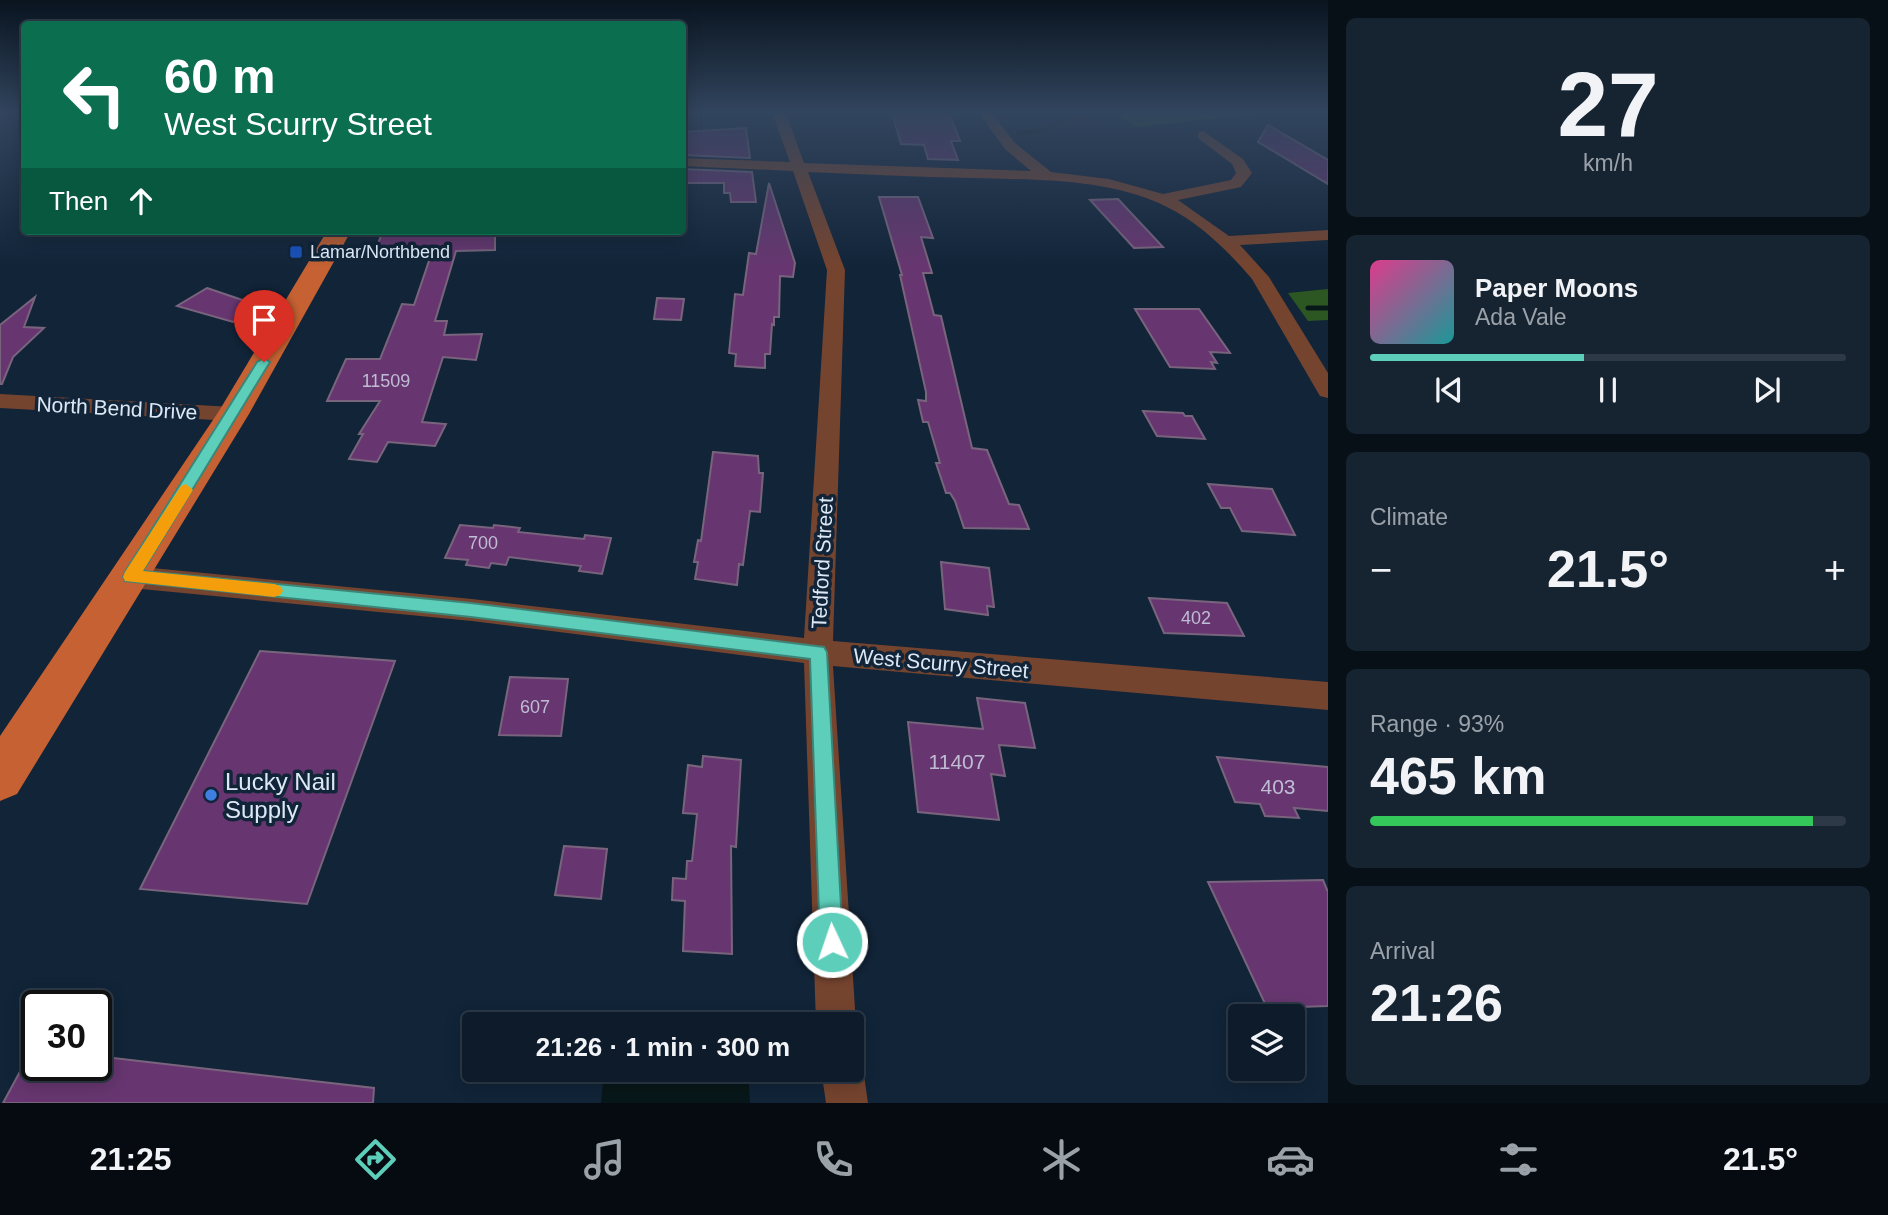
<!DOCTYPE html>
<html lang="en">
<head>
<meta charset="utf-8">
<style>
	body { margin:0; font-family:Helvetica,sans-serif; background:#162432; color:#f1f3f6; height:100vh; display:flex; flex-direction:column; font-size:26px; white-space:nowrap }
	* { box-sizing:border-box; margin:0 }
	p { font-size:23px; color:#9aa1a8 }
	.icon { flex:none; width:38px; height:38px; fill:none; stroke:currentColor; stroke-width:2; stroke-linecap:round; stroke-linejoin:round }
	.map { position:relative; flex:1; overflow:hidden }
	.details { display:flex; flex-direction:column; gap:18px; padding:18px; background:#070f17; width:560px }
	.details>* { flex:none }
	.hud { position:absolute; left:21px; top:21px; width:665px; height:214px; border-radius:7px; box-shadow:0 4px 18px #0003,0 0 0 2px #2d3947; background:#0b6e4f; color:#fff; overflow:hidden }
	.tools { position:absolute; left:1228px; top:1004px; display:grid; gap:14px }
	.tools a { display:grid; place-items:center; width:77px; height:77px; border-radius:7px; background:#0d1b2a; box-shadow:0 4px 18px #0003,0 0 0 2px #2d3947; font-size:35px }
	.speed { position:absolute; left:21px; top:990px; display:flex; gap:14px; font-size:35px; font-weight:700; text-align:center }
	.speed>* { display:grid; place-content:center; width:91px; height:91px; border-radius:50%; background:#0d1b2a; box-shadow:0 4px 18px #0003,0 0 0 2px #2d3947; line-height:1 }
	.speed .limit { border:4px solid #111; border-radius:10px; background:#fff; color:#111 }
	.pin { position:absolute; display:grid; place-items:center; width:60px; height:60px; color:#fff; margin:-72px -30px; border-radius:50% 50% 50% 0; rotate:-45deg; box-shadow:0 0 7px #0007 }
	.pin .icon { rotate:45deg }
	.me { position:absolute; width:77px; margin:-38px; rotate:357deg; stroke-linejoin:round; filter:drop-shadow(0 0 5px #0008) }
	.turn { display:flex; align-items:center; gap:24px; height:147px; padding:0 28px; font-size:32px }
	.turn .icon { width:91px; height:91px; stroke-width:2.5 }
	.turn b { display:block; font-size:49px; line-height:60px }
	.then { display:flex; align-items:center; height:66px; padding:0 28px; background:#0003; gap:14px; font-size:26px }
	.big { font-size:52px; font-weight:700; line-height:1.1 }
	.details .card { flex:1; display:flex; flex-direction:column; justify-content:center; gap:10px; min-width:0; padding:0 24px; border-radius:10px; background:#162432 }
	.details .dial { align-items:center; gap:0 }
	.dial b { font-size:91px; line-height:1 }
	.song { display:flex; align-items:center; gap:21px }
	.cover { width:84px; height:84px; border-radius:10px; background:linear-gradient(135deg,hsl(330 70% 55%),hsl(180 70% 35%)) }
	.played { height:7px; border-radius:4px; background:linear-gradient(90deg,#5cceba 45%,#2d3947 45%) }
	.keys { display:flex; justify-content:space-around; direction:ltr }
	.heat { display:flex; justify-content:space-between; align-items:center; font-size:38px; direction:ltr }
	.charge { height:10px; border-radius:5px; background:linear-gradient(90deg,#34c759 93%,#2d3947 0) }
	.trip { position:absolute; left:462px; top:1012px; width:402px; height:70px; border-radius:7px; background:#0d1b2a; box-shadow:0 4px 18px #0003,0 0 0 2px #2d3947; font-weight:700; line-height:70px; text-align:center }
	.menu { display:flex; height:112px; justify-content:space-around; align-items:center; background:#050b11; color:#9aa1a8 }
	.menu .icon { width:49px; height:49px }
	.menu .current { color:#5cceba }
	.menu b { font-size:32px; color:#f1f3f6 }
	main { display:flex; flex:1; min-height:0 }
	.map>svg:first-child { display:block }
	.green { fill:#2d5722 }
	.water { fill:#081719 }
	.lines { fill:none; stroke-linecap:round; stroke-linejoin:round }
	.stream-far1 { stroke:#081719; stroke-width:4.5 }
	.stream { stroke:#081719; stroke-width:5 }
	.building { fill:#673670; stroke:#79647d; stroke-width:2 }
	.street { fill:#75442f; fill-rule:evenodd }
	.primary { fill:#c56132; fill-rule:evenodd }
	.route { fill:#5cceba; stroke:#3c8679; stroke-width:2 }
	.slow { fill:#f59e0b }
	.transit-dot { fill:#1a4fb4; stroke:#112438; stroke-width:2.5 }
	.shop-dot { fill:#3f7fe0; stroke:#112438; stroke-width:2.5 }
	.labels { text-anchor:middle; dominant-baseline:central; stroke-width:7; stroke-linejoin:round; paint-order:stroke }
	.far-poi-label { font-size:18px; fill:#dce8f6; stroke:#112438; text-anchor:start }
	.number-label { font-size:18px; fill:#bfbcd4 }
	.street-label { font-size:21px; fill:#dce8f6; stroke:#112438 }
	.near-number-label { font-size:21px; fill:#bfbcd4 }
	.near-poi-label { font-size:24px; fill:#dce8f6; stroke:#112438; text-anchor:start }
</style>
</head>
<body>
<main>
<div class="map">
<svg width="1328" height="1103" viewBox="0 0 1328 1103">
	<rect width="100%" height="100%" fill="#112438"/>
	<!-- green -->
	<path class="green" d="M1114,113H1252L1255,114L1137,127Z
		M1328,289V320L1308,321L1288,293Z"/>
	<!-- water -->
	<path class="water" d="M604,1069H748L750,1103H601Z"/>
	<g class="lines">
		<!-- stream-far1 -->
		<path class="stream-far1" d="M1018,133L1043,130L1067,119H1088L1098,114L1118,113"/>
		<!-- stream -->
		<path class="stream" d="M1308,308H1328"/>
	</g>
	<!-- building -->
	<path class="building" d="M892,113H949L960,141H951L958,160L928,159L924,145L901,144Z
		M1268,125L1328,160V184L1258,142Z
		M746,128L750,158L682,155V132Z
		M682,169L752,172L756,202H731L730,193H724V183H682Z
		M769,183L795,263L793,277L780,276L779,317H774V325L772,324L770,354H765V368L735,366L736,354L729,353L735,294L743,295L749,253L756,254Z
		M879,197H918L933,238L921,237L932,273H923L934,315L941,316L972,448L987,450L1009,504L1019,505L1029,529L964,528L955,501L950,493H946L936,463H940L928,422H923L918,400L926,401V392L900,275H902Z
		M1118,199L1163,247L1134,248L1090,200Z
		M383,231H495V250L456,251L435,321H447L444,335L482,334L476,360L443,357L422,422L446,424L435,446L388,442L377,462L349,459L363,434H359L380,401H327L346,359H380L402,304L414,305L432,252L374,253Z
		M207,288L257,305L233,322L177,306Z
		M35,297L24,327L44,328L13,357L2,384H0V325Z
		M657,298L684,299L681,320L654,319Z
		M1135,309H1199L1230,353L1210,352L1217,363L1211,362L1215,369L1170,367Z
		M1143,411L1183,413L1185,416H1192L1205,439L1157,436Z
		M713,452L758,456L759,473H763L760,512L750,511L743,565L739,564L737,585L695,579L698,562H694L698,540L701,541Z
		M1208,484L1272,489L1295,535L1242,531L1230,508H1221Z
		M460,525L493,528L494,525L520,528L518,532L584,539L585,535L611,538L602,574L579,571L581,566L509,557L506,565L491,563L489,568L466,565L468,560L445,558Z
		M941,562L989,568L994,607L987,606L988,615L945,609Z
		M1149,598L1227,603L1244,636L1164,633Z
		M260,651L395,661L307,904L140,889Z
		M510,677L568,679L561,736L499,735Z
		M977,698L1025,703L1035,748L999,745L1005,776L991,774L999,820L918,812L908,722L983,729Z
		M703,756L741,760L736,847L731,846L732,954L683,951L685,901L672,900L673,878L686,879L687,861H692L697,814L683,813L688,765L702,767Z
		M1217,757L1328,767V811L1294,808L1299,818L1265,816L1260,804L1235,802Z
		M564,846L607,849L601,899L555,895Z
		M1323,880L1328,892V1006L1267,1008L1208,882Z
		M96,1056L374,1088L373,1103H3L23,1066H96Z"/>
	<g class="lines">
		<!-- street -->
		<path class="street" d="M772,113H786L804,163L1031,171L1005,149L979,113H992L1015,143L1051,172L1109,179L1163,194L1231,180L1236,173L1232,164L1198,138V132L1203,131L1243,159L1252,173L1241,187L1178,200L1229,236L1328,230V240L1240,245L1269,277L1328,373V398L1320,396L1317,391L1252,279C1228,251 1201,224 1167,207C1109,178 1037,180 973,178C918,177 863,174 808,172L845,270L833,641L1328,682V710L833,666L856,1024L852,1033V1024H816L804,663L472,621L131,588L121,585L117,577L121,569L131,566L472,599L804,638L827,270L793,171L682,166V158L790,162Z
			M0,394L233,407L241,409L244,414L241,419L233,421L0,408Z
			M852,1052L857,1054L863,1069L868,1103H826L821,1069H852Z"/>
		<!-- primary -->
		<path class="primary" d="M327,231H351L249,414L17,794L0,801V736L219,411Z"/>
	</g>
	<!-- sky -->
	<linearGradient id="sky" x2="0" y2="1"><stop stop-color="#09141f"/><stop offset="0.42" stop-color="#32455e"/><stop offset="1" stop-color="#32455e" stop-opacity="0"/></linearGradient>
	<rect width="1328" height="267" fill="url(#sky)"/>
	<!-- route -->
	<path class="route" d="M264,358L270,362L143,571L471,603L824,647L827,652L843,942L840,950L832,954L824,950L820,942L810,659L471,617L125,581L123,577L125,572L257,362Z"/>
	<!-- slow -->
	<path class="slow" d="M186,484L193,490L143,571L274,584L280,586L283,591L280,595L274,597L125,581L123,577L125,572L181,486Z"/>
	<!-- markers -->
	<rect class="transit-dot" x="289" y="245" width="14" height="14" rx="3.5"/>
	<circle class="shop-dot" cx="211" cy="795" r="7"/>
	<g class="labels">
		<!-- far-poi labels -->
		<g class="far-poi-label">
			<text x="310" y="252">Lamar/Northbend</text>
		</g>
		<!-- number labels -->
		<g class="number-label">
			<text x="386" y="381">11509</text>
			<text x="483" y="543">700</text>
			<text x="1196" y="618">402</text>
			<text x="535" y="707">607</text>
		</g>
		<!-- street labels -->
		<g class="street-label">
			<text transform="translate(117 408) rotate(3)">North Bend Drive</text>
			<text transform="translate(822 563) rotate(-87)">Tedford Street</text>
			<text transform="translate(941 663) rotate(5)">West Scurry Street</text>
		</g>
		<!-- near-number labels -->
		<g class="near-number-label">
			<text x="957" y="761">11407</text>
			<text x="1278" y="786">403</text>
		</g>
		<!-- near-poi labels -->
		<g class="near-poi-label">
			<text x="225" y="781">Lucky Nail<tspan x="225" dy="28">Supply</tspan></text>
		</g>
	</g>
</svg>
<div class="tools">
<a><svg class="icon" aria-label="layers" viewBox="0 0 24 24"><path d="M12 4l9 5-9 5-9-5zM3 14l9 5 9-5"/></svg></a>
</div>
<div class="speed"><div class="limit">30</div></div>
<div class="pin" style="left:264px;top:362px;background:#d93025"><svg class="icon" aria-label="arrive" viewBox="0 0 24 24"><path d="M6 21V4h12l-3 4 3 4H6"/></svg></div>
<svg class="me" style="left:832px;top:942px" viewBox="-20 -20 40 40"><circle r="17" fill="#5cceba" stroke="#fff" stroke-width="3"/><path d="M0-11L8 9 0 5-8 9z" fill="#fff"/></svg>
<div class="trip">21:26 · 1 min · 300 m</div>
<div class="hud">
<div class="turn"><svg class="icon" aria-label="left" viewBox="0 0 24 24"><path d="M17 20v-9H6M10 6l-5 5 5 5"/></svg><div><b>60 m</b>West Scurry Street</div></div>
<div class="then">Then<svg class="icon" aria-label="ahead" viewBox="0 0 24 24"><path d="M12 20V5M6 11l6-6 6 6"/></svg></div>
</div>
</div>
<section class="details">
<div class="card dial"><b>27</b><p>km/h</p></div>
<div class="card">
<div class="song"><i class="cover"></i><div><b>Paper Moons</b><p>Ada Vale</p></div></div>
<div class="played"></div>
<div class="keys"><svg class="icon" aria-label="previous" viewBox="0 0 24 24"><path d="M18 5L8 12l10 7zM5 5v14"/></svg><svg class="icon" aria-label="pause" viewBox="0 0 24 24"><path d="M8 5v14M16 5v14"/></svg><svg class="icon" aria-label="next" viewBox="0 0 24 24"><path d="M6 5l10 7-10 7zM19 5v14"/></svg></div>
</div>
<div class="card"><p>Climate</p>
<div class="heat"><a>−</a><b class="big">21.5°</b><a>+</a></div>
</div>
<div class="card"><p>Range · 93%</p><b class="big">465 km</b><div class="charge"></div></div>
<div class="card"><p>Arrival</p><b class="big">21:26</b></div>
</section>
</main>
<nav class="menu">
<b>21:25</b>
<svg class="icon current" aria-label="directions" viewBox="0 0 24 24"><path d="M12 3l9 9-9 9-9-9zM9 14v-3h6M13 9l2 2-2 2"/></svg>
<svg class="icon" aria-label="music" viewBox="0 0 24 24"><path d="M9 18V5l10-2v13"/><circle cx="6" cy="18" r="3"/><circle cx="16" cy="16" r="3"/></svg>
<svg class="icon" aria-label="phone" viewBox="0 0 24 24"><path d="M5 4h4l2 5-3 2q2 4 5 5l2-3 5 2v4C11 20 4 13 5 4z"/></svg>
<svg class="icon" aria-label="climate" viewBox="0 0 24 24"><path d="M12 3v18M4 7l16 10M4 17L20 7"/></svg>
<svg class="icon" aria-label="car" viewBox="0 0 24 24"><path d="M5 17H2v-5l4-1 3-4h7l3 4 3 1v5h-3M9 17h6M6 11h13"/><circle cx="7" cy="17" r="2"/><circle cx="17" cy="17" r="2"/></svg>
<svg class="icon" aria-label="filters" viewBox="0 0 24 24"><path d="M4 7h16M4 17h16"/><circle cx="9" cy="7" r="2"/><circle cx="15" cy="17" r="2"/></svg>
<b>21.5°</b>
</nav>
</body>
</html>
